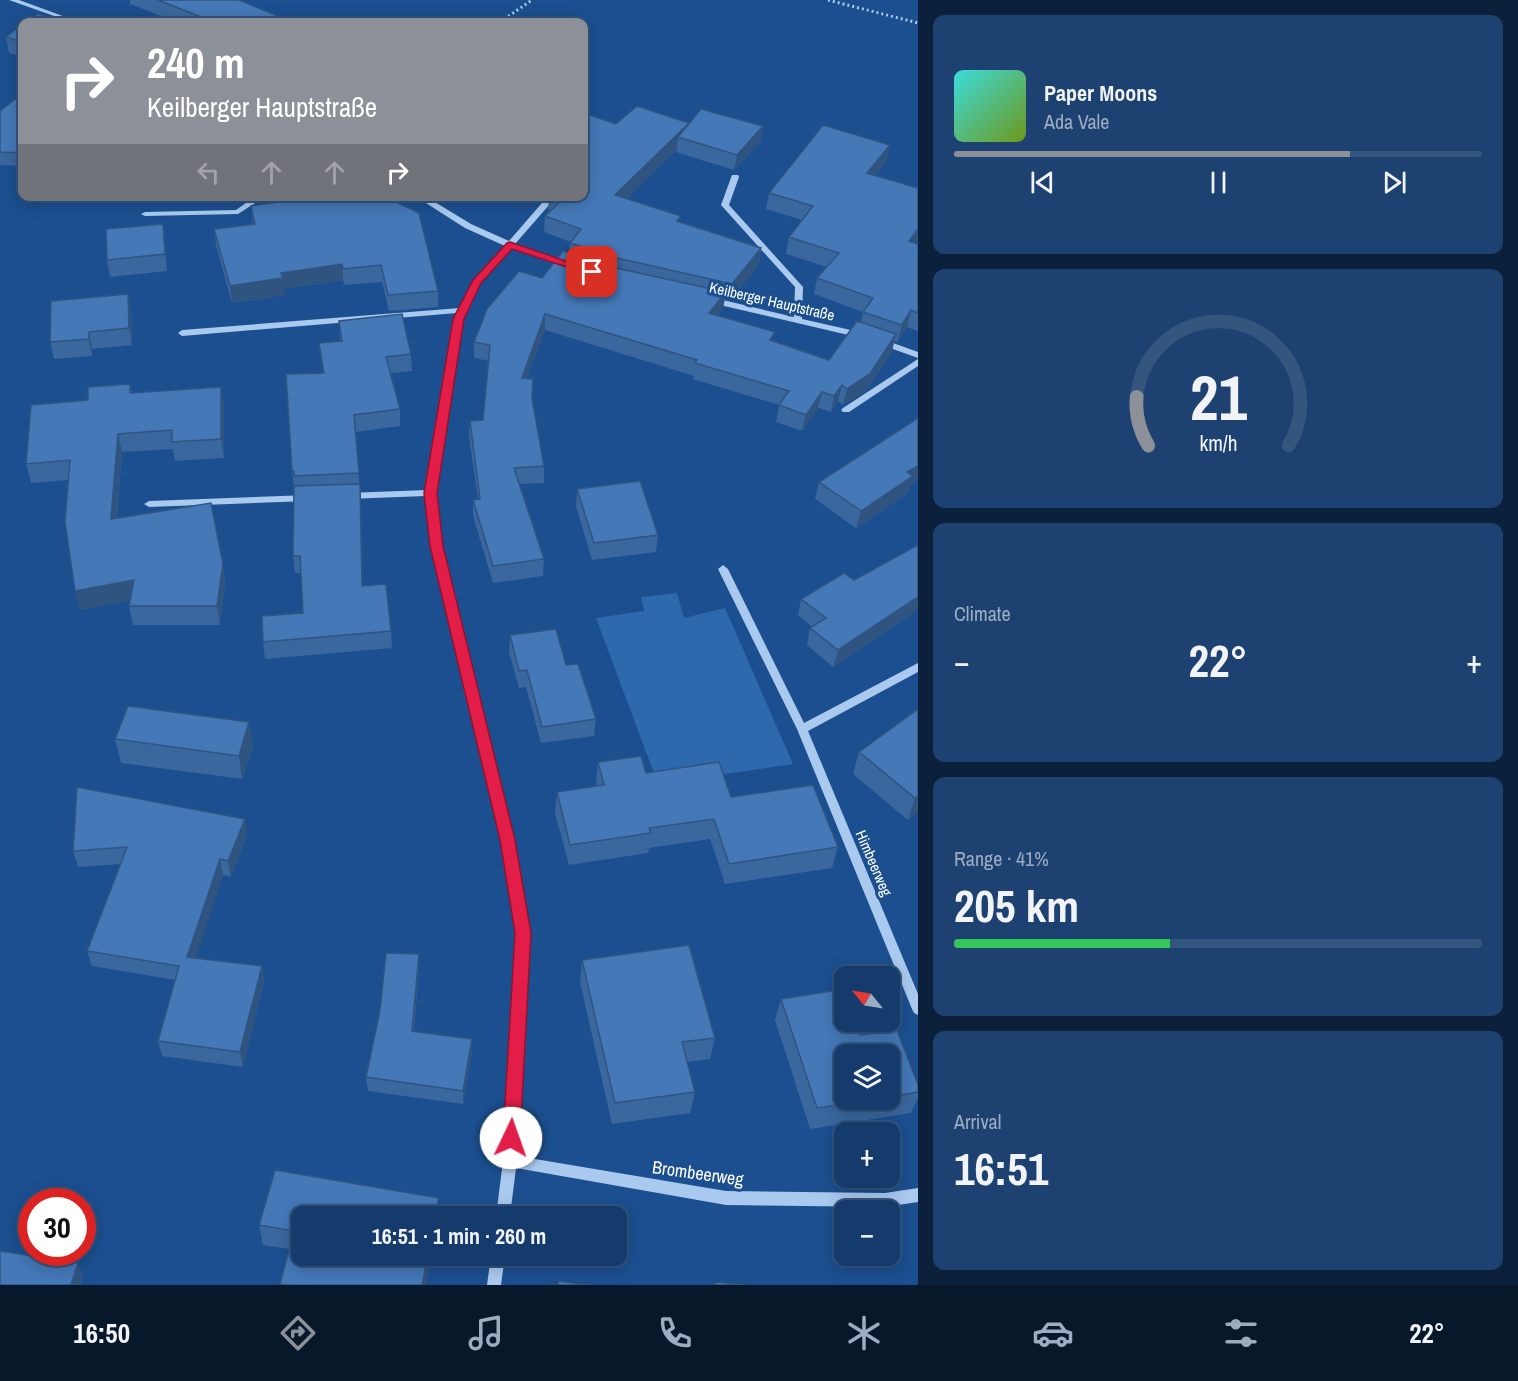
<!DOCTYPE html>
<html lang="en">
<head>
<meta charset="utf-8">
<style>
	body { margin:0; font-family:"Archivo Narrow",sans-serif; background:#1d4271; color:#f1f3f6; height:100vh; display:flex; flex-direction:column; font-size:22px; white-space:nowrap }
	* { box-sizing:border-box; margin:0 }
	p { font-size:20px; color:#9dadc1 }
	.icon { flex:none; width:33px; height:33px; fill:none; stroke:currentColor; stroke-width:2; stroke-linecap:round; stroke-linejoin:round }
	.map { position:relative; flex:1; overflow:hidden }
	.side { display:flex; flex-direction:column; gap:15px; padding:15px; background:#0b203b; width:600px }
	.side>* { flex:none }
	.top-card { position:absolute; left:18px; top:18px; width:570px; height:183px; border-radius:12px; box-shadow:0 3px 15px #0003,0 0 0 2px #33557e; background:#8c9099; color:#fff; overflow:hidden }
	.needle { width:39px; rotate:300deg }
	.controls { position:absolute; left:834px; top:966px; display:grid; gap:12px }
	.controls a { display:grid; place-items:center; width:66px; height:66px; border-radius:12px; background:#143b6b; box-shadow:0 3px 15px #0003,0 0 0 2px #33557e; font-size:30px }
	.speed { position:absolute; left:18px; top:1188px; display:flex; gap:12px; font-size:30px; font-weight:700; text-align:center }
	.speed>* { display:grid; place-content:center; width:78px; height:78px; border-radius:50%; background:#143b6b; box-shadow:0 3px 15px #0003,0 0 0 2px #33557e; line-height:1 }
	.speed .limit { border:9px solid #d22; background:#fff; color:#111 }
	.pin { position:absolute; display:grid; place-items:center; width:51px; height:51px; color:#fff; margin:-26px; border-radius:12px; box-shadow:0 3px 9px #0006 }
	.me { position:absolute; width:66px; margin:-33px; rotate:3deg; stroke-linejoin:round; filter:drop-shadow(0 0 4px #0008) }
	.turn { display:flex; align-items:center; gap:21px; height:126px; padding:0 30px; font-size:27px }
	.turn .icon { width:78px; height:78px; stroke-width:2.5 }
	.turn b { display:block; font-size:42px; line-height:51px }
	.lanes { display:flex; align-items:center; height:57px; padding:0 30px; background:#0003; justify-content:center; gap:30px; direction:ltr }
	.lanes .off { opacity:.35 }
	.big { font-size:45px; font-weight:700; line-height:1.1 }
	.side .card { flex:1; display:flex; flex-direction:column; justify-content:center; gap:9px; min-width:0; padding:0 21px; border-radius:12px; background:#1d4271 }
	.side .dial { align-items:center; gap:0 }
	.dial svg { height:156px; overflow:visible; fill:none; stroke:#33557e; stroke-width:7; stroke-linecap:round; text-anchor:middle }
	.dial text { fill:#f1f3f6; stroke:none }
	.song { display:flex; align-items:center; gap:18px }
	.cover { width:72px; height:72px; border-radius:9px; background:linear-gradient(135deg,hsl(180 70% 55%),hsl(80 70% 35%)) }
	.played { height:6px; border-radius:3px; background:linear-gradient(90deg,#8c9099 75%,#33557e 75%) }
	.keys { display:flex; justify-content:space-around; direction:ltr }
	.heat { display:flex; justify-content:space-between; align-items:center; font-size:33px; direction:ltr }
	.charge { height:9px; border-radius:4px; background:linear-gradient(90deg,#34c759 41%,#33557e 0) }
	.trip { position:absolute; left:291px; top:1206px; width:336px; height:60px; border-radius:12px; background:#143b6b; box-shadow:0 3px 15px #0003,0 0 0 2px #33557e; font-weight:700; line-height:60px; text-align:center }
	.tab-bar { display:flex; height:96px; justify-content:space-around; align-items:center; background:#08182b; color:#9dadc1 }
	.tab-bar .icon { width:42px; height:42px }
	.tab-bar .on { color:#8c9099 }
	.tab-bar b { font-size:27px; color:#f1f3f6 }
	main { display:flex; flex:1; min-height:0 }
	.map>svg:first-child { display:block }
	.green { fill:#2e69ad }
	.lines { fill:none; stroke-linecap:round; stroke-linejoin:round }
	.path { stroke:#a9c9ee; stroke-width:3; stroke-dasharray:2 3; stroke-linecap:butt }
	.minor { fill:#a9c9ee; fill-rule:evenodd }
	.wall { fill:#3a679d; fill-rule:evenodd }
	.shaded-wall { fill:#305480 }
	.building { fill:#4478b7; stroke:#305480; stroke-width:1.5 }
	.route { fill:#e11d48; stroke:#92132f; stroke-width:1.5 }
	.labels { text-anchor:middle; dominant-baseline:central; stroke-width:6; stroke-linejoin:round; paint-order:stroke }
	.street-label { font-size:15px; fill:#fff; stroke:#1b4f8f }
	.near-street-label { font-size:18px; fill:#fff; stroke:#1b4f8f }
</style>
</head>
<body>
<main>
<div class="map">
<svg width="918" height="1285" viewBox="0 0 918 1285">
	<rect width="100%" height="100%" fill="#1b4f8f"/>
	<!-- green -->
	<path class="green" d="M677,593L684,618L725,608L793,764L658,784L596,618L644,611L641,597Z"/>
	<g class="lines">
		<!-- path -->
		<path class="path" d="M828,0L918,23
			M500,22L532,0"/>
		<!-- minor -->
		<path class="minor" d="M9,0H19L79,22H71Z
			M732,175H738L739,177L729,205L803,287L802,319L864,333V337L861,338L707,302L706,300L710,297L794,317L795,287L721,205Z
			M256,196H266L238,214L145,216L141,214L145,212L236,210Z
			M415,196H425L471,224L509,241L548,196H557L515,244L574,265L573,267H567L511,248L481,283L468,309L469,310L463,319L436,493L441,546L514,840L529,933L517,1156L726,1191L885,1193L918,1188V1202L885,1207L726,1205L516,1168L510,1216H496L503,1161L517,933L502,840L431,546L426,496L347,499L342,496L347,493L427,490L455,319L457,313L182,336L178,333L182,330L460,308L474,280L505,246L465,228Z
			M882,339L918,352V358L879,344V340Z
			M918,359V366L849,412H843L841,410L843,408Z
			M308,495L313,498L308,501L149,507L144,504L149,501Z
			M723,565L728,569L804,723L918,663V672L808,731L918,994V1015L914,1013L912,1009L797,729L718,569Z
			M491,1256H505L501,1285H487Z"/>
	</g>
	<!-- wall -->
	<path class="wall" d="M130,0H239L292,22H177L130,4Z
		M22,25V57L9,53L6,37Z
		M22,94V166L0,165V111Z
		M689,123L763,126L761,141L734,170L676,152L677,149L627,198L680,222L761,248L759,265L730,300L725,299L723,308L718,315L773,341L829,360L861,322L863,312L814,294L817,278L827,267L786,254L789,237L802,220L766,209L769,193L887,161L875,175L918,188V239L915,243L918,244V331L907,327L897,342L894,341L892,351L867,390L843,405L838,401L831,412L818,408L802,431L776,422L779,405L693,379L694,376L545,330L527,378L544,466V483L519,484L544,559L543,576L493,583L473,516V500L478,499L469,437L470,421L483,420L489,361L474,358V342L569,253L570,243L571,242L544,232L545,216L551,211L548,210L549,196H584L616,124Z
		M251,206L438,291V307L389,311L382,282L344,285L343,280L284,289L285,295L232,303L216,245L214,229L253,224Z
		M165,241L167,271L110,277L107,260Z
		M131,311L132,345L92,349V356L54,359L50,342Z
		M339,321L411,354L412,371L391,373L400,409V426L355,432L361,501L363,586L391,631L392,648L265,659L263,642L303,613L301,573H295L293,556L294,488L292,471L323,373L319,343L340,341Z
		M130,384L132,393L221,387L224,406V458L175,461L173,449L122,452L117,518L223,564L225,583L220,625H133L129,606L130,600L80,610L69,480L31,483L26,464L88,400Z
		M819,482L911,485L908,493L856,528L815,499Z
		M577,489L658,535L656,552L592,560L576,506Z
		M918,545L833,667L807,645L810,628L812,627L798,615L801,599L854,580Z
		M510,635L566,665L596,719L594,736L541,743L526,687L519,688L509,652Z
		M918,709V812L908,820L853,774L859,752Z
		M249,722L253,746L242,779L121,763L115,739Z
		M598,762L646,773L731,797L838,847L832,868L725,884L710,839L649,848L648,853L569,865L555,813L557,792L597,787L596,783Z
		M247,835L231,877L223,875L195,958L262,966L264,982L243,1067L162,1056L158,1041L175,980L92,966L87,951L121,864L78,867L73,851Z
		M582,960L715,1038L710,1059L687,1062L695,1092L690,1113L612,1124L580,982Z
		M419,969L414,1031L472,1053L463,1104L368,1091L366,1077Z
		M844,989V1022H855L860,1035L897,1030L918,1085V1098L911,1113L810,1129L775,1020L781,999ZM844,1054H890V1100H844Z
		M275,1170L426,1285H281L289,1249L263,1245L259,1225Z"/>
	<!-- shaded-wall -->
	<path class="shaded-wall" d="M689,123L687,139L678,137L677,149L614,211L615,195Z
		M763,126L761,141L734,170L737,155Z
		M890,145L887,161L864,189L867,173Z
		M163,224L165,241L167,271L165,254Z
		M918,229V239L905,258L909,241Z
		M761,248L759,265L730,300L732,284Z
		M342,264L343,280L284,289L285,295L232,303L230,286L281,273Z
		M726,292L723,308L706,329L709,313Z
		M128,294L131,311L132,345L129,328Z
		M911,310L907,327L897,342L902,325Z
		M545,314V330L521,394L522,378Z
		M89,332L92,349V356L89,339Z
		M896,334L892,351L867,390L843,405L847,389Z
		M842,385L838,401L831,412L834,396Z
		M221,387L224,406V458L221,439Z
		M822,392L818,408L802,431L806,415Z
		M118,434L122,452L115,538L111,519Z
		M918,466V481L911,485L908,493L856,528L861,511L907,472Z
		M360,484L361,501L363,603L362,586Z
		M223,564L225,583L220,625L217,606Z
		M134,580L138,599L80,610L75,591Z
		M918,597V610L833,667L838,650Z
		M249,722L253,746L242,779L239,756Z
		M918,796V812L908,820L915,798Z
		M245,819L247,835L231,877L228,861Z
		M220,859L223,875L191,973L187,957Z
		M419,954V969L412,1045V1031Z
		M262,966L264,982L243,1067L240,1052Z
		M472,1039V1053L463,1104V1091Z
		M439,1198L440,1216H435Z
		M428,1256H432L426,1285H422Z
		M78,1263L83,1276L81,1285H71Z"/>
	<!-- building -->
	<path class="building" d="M158,0H239L292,22H214Z
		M38,14L68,22H26Z
		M22,25V42L6,37Z
		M22,94V153L0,152V111Z
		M637,106L689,123L615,195L681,216L677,221L761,248L732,284L617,258L570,243L581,229L545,216L563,199L557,196H584V113L616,124Z
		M701,109L763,126L737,155L678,137Z
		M823,125L890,145L867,173L918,188V229L909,241L918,244V313L911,310L902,325L863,312L873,298L817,278L839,253L789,237L813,206L769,193Z
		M320,196H384L419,213L438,291L388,295L381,265L343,269L342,264L281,273L283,278L230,286L214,229L255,224L251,206Z
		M163,224L165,254L107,260L106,229Z
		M563,251L611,267L726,292L709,313L775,332L770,340L829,360L857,321L896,334L870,374L847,389L842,385L834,396L822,392L806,415L779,405L789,391L695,363L697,360L545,314L522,378L533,379L532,398L544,466L514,468L544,559L493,566L473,500L480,499L470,421L483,420L490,345L474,342L487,309L519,271L542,278Z
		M128,294L129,328L89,332V339L50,342L51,301Z
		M402,314L411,354L386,357L400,409L354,415L359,473L294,476V471H292L286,374L324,373L319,343L342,341L339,321Z
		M130,384V393L221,387V439L172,442V430L118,434L111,519L211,503L223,564L217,606H129L134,580L75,591L65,522L70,460L26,464L31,405L88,400V387Z
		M918,418V466L907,472L913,476L861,511L819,482Z
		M640,481L658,535L594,543L577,489Z
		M360,484L362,586L386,584L391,631L263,642L262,616L303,613L300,556H293L294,486Z
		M918,545V597L838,650L810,628L826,618L801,599L844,573L854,580Z
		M556,629L566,665L578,664L596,719L542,727L527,670L519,671L510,635Z
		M128,706L249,722L239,756L115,739Z
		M918,709V796L915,798L859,752Z
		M641,756L646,773L719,762L731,797L813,785L838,847L729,864L714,819L649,828L651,833L570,845L557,792L604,785L598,762Z
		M77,787L245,819L228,861L220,859L187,957L262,966L240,1052L158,1041L179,966L87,951L127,847L73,851Z
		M689,945L715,1038L682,1042L695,1092L615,1103L582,960Z
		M386,953L419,954L412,1031L472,1039L463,1091L366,1077L380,1010Z
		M844,989V1022H855L860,1035L897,1030L918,1085V1092L890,1097V1054H844V1100H872L817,1108L781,999Z
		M275,1170L439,1198L435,1216H302V1256H428L422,1285H286L280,1284L294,1231L259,1225Z
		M0,1251L78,1263L71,1285H0Z
		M558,1281L589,1285H558Z
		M716,1282L746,1285H716Z"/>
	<!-- route -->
	<path class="route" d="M510,242L598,272L596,274H588L512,249L481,283L464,319L437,493L443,546L515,840L531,933L520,1138L517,1144L511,1147L505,1144L503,1138L515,933L500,840L430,546L424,493L453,319L473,280L507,243Z"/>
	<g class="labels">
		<!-- street labels -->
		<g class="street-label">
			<text transform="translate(772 301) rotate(13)">Keilberger Hauptstraße</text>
			<text transform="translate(874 863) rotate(67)">Himbeerweg</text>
		</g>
		<!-- near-street labels -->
		<g class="near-street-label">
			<text transform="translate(698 1173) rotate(8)">Brombeerweg</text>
		</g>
	</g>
</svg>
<div class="controls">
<a><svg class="needle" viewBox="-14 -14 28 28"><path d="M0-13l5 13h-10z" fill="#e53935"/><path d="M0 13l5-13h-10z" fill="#9dadc1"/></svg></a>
<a><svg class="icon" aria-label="layers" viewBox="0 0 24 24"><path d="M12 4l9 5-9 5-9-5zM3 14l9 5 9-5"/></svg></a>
<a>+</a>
<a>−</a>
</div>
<div class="speed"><div class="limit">30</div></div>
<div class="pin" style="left:592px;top:272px;background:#d93025"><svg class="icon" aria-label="arrive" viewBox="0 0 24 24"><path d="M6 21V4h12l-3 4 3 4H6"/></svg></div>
<svg class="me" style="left:511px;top:1138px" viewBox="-20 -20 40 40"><circle r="19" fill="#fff"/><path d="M0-13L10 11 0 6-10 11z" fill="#e11d48"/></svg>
<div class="trip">16:51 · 1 min · 260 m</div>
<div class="top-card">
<div class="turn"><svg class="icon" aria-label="right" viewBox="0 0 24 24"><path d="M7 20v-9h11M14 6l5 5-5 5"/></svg><div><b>240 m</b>Keilberger Hauptstraße</div></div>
<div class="lanes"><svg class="icon off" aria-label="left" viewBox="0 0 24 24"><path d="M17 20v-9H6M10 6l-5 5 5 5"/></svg><svg class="icon off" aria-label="ahead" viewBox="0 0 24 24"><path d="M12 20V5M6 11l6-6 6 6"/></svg><svg class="icon off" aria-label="ahead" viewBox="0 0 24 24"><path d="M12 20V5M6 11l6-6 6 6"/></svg><svg class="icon" aria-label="right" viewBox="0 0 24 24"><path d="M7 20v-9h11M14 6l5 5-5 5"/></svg></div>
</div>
</div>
<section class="side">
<div class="card">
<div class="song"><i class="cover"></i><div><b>Paper Moons</b><p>Ada Vale</p></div></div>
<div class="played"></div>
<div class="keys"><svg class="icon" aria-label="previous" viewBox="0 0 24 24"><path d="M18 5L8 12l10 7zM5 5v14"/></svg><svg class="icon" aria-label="pause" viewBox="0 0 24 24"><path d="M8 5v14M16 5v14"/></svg><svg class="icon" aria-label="next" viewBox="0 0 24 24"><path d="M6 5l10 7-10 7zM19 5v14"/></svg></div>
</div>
<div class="card dial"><svg viewBox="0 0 100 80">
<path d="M14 69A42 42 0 1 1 86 69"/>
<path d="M14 69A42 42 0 0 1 8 44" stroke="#8c9099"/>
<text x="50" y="56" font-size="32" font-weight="700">21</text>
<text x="50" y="72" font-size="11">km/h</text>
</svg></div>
<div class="card"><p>Climate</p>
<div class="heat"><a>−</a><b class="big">22°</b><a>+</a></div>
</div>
<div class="card"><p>Range · 41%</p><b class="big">205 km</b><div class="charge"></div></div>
<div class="card"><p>Arrival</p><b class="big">16:51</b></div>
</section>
</main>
<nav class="tab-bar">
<b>16:50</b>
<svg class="icon on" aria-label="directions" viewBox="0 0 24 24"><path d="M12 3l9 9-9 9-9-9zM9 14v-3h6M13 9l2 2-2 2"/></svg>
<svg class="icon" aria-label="music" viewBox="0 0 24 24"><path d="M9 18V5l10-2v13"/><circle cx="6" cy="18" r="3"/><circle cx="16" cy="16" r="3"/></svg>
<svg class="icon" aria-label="phone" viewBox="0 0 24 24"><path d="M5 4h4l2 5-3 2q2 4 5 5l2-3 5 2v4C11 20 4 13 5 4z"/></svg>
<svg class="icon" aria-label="climate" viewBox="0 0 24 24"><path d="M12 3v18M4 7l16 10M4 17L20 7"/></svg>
<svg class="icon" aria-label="car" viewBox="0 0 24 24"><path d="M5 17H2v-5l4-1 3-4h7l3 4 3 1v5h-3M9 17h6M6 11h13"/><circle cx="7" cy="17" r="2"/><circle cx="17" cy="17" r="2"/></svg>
<svg class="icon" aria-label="filters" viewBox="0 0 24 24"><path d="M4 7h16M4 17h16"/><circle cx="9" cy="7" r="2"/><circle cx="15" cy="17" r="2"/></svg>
<b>22°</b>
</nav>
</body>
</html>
